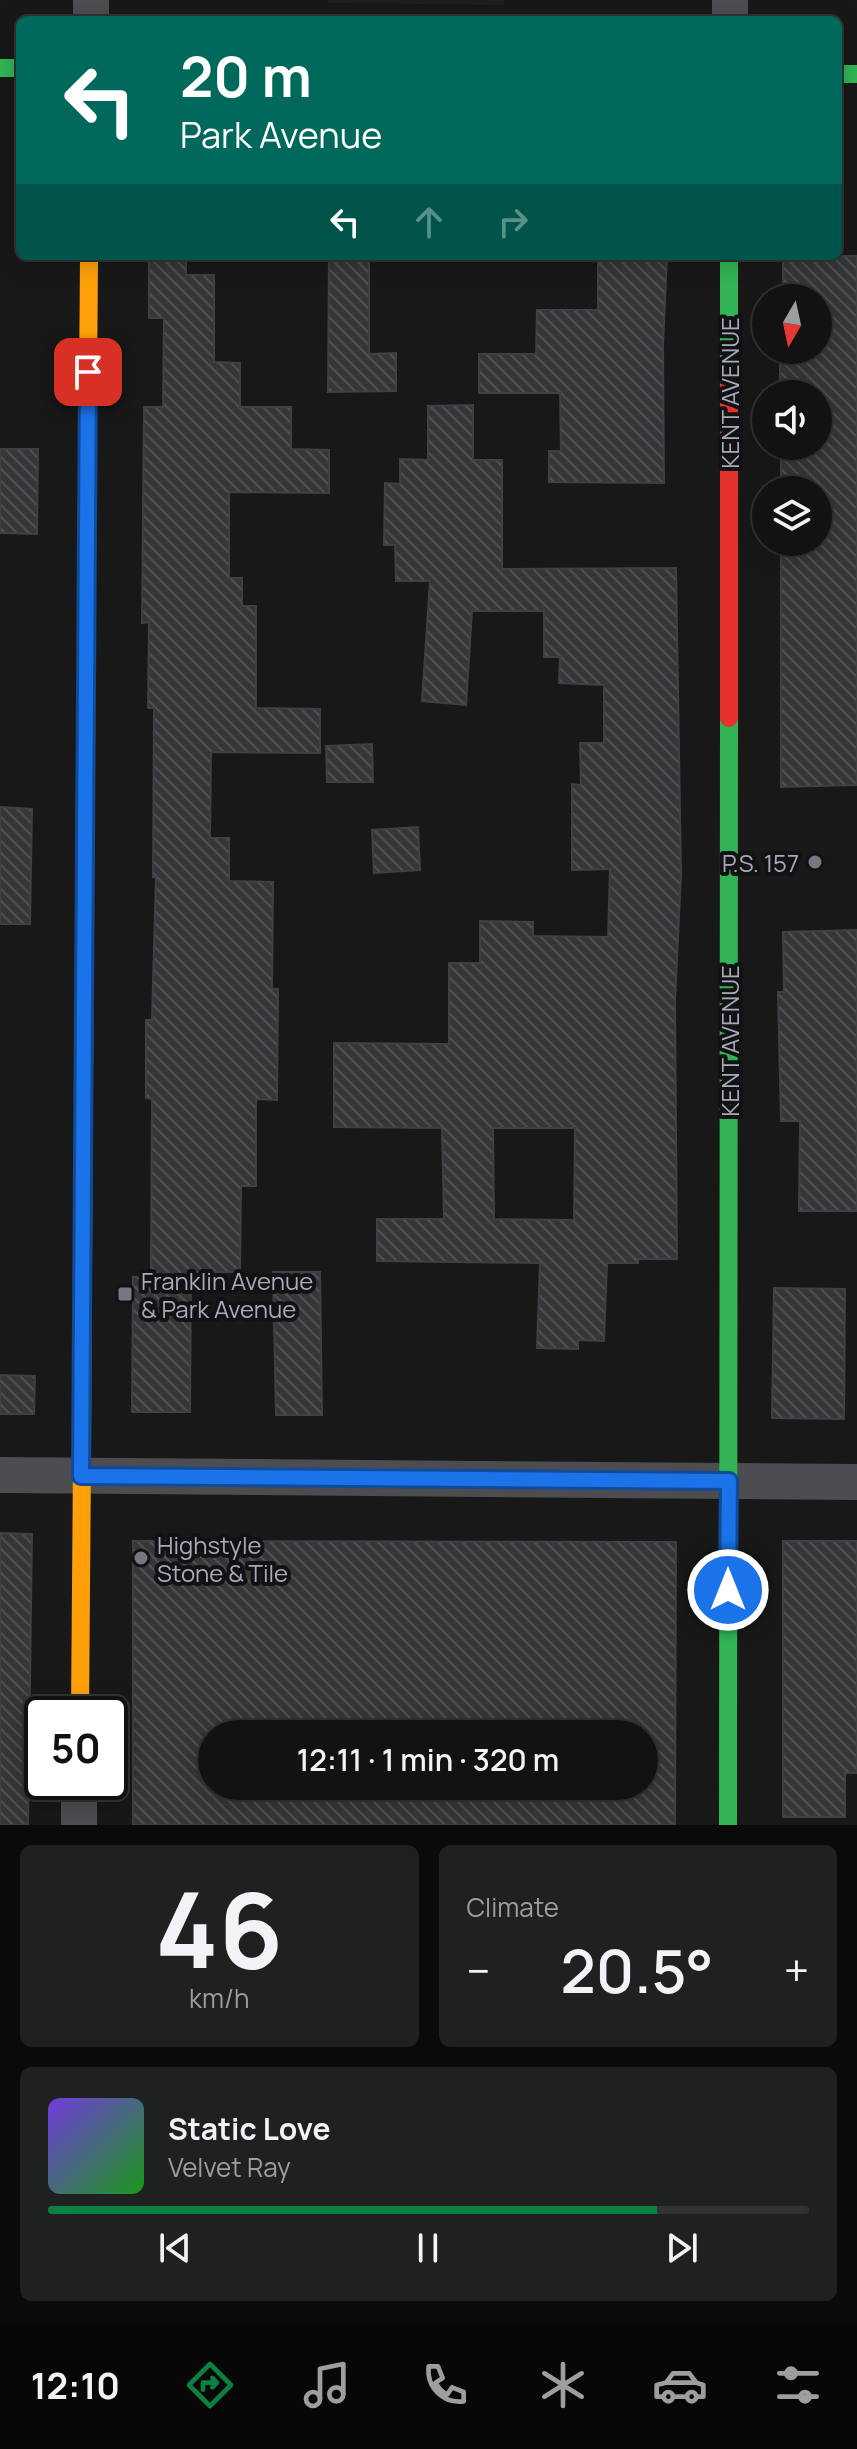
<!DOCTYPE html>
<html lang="en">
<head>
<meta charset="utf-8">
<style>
	body { margin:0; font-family:Manrope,sans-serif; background:#1f2020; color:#f1f3f6; height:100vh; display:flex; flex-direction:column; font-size:30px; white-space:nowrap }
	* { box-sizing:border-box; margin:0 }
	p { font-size:26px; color:#9c9e9f }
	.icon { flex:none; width:44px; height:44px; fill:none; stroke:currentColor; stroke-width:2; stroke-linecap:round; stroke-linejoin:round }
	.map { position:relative; height:1825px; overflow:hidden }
	.panel { display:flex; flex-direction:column; gap:20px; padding:20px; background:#0a0a0a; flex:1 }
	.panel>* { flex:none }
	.hud { position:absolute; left:16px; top:16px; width:826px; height:244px; border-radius:12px; box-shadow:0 4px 20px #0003,0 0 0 2px #313232; background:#00695c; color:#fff; overflow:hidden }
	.needle { width:52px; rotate:189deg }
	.controls { position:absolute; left:752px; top:284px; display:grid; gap:16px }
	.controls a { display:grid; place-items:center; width:80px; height:80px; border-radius:50%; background:#121212; box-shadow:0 4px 20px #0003,0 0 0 2px #313232; font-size:40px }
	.speed { position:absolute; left:24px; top:1696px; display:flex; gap:16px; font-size:40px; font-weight:700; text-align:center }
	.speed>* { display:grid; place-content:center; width:104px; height:104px; border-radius:50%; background:#121212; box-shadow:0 4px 20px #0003,0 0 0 2px #313232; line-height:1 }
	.speed .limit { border:4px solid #111; border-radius:12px; background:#fff; color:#111 }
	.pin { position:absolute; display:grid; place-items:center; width:68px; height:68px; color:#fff; margin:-34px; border-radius:16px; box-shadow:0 4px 12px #0006 }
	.me { position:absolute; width:88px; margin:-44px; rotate:0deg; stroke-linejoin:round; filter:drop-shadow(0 0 6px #0008) }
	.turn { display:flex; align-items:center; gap:28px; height:168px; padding:0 32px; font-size:36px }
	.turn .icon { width:104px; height:104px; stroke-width:2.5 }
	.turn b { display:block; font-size:56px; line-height:68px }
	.lanes { display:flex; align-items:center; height:76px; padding:0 32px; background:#0003; justify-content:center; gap:40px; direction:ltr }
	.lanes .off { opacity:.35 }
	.big { font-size:60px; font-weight:600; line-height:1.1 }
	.panel .tile { flex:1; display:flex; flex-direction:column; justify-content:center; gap:12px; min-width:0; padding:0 28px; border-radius:12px; background:#1f2020 }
	.panel .dial { align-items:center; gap:0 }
	.dial b { font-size:104px; line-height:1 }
	.song { display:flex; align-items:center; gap:24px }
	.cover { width:96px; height:96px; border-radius:12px; background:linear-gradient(135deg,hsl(260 70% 55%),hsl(120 70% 35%)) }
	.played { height:8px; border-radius:4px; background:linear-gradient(90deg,#0b8043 80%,#313232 80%) }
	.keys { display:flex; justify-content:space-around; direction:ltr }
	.heat { display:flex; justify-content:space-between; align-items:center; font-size:44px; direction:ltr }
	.panel .tiles { flex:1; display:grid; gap:20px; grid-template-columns:1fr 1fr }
	.tile:last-child { grid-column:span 2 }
	.trip { position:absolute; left:198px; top:1720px; width:460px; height:80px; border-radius:40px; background:#121212; box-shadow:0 4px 20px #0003,0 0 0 2px #313232; font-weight:600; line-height:80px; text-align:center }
	.tabs { display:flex; height:128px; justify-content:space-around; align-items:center; background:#070707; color:#9c9e9f }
	.tabs .icon { width:56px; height:56px }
	.tabs .current { color:#0b8043 }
	.tabs b { font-size:36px; color:#f1f3f6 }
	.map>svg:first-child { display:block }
	.garden { fill:#1b221e }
	.building { fill:url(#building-back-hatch); stroke:#404044; stroke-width:2; fill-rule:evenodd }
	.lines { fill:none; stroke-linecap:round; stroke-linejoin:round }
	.street { stroke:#4c4c51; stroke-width:36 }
	.fast { stroke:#30b455; stroke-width:18 }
	.slow { stroke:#ff9f0a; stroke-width:18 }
	.jam { stroke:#e5322d; stroke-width:18 }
	.route-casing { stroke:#114b97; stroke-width:20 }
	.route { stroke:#1a73e8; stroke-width:14 }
	.poi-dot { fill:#767781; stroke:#121214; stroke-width:3 }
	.labels { text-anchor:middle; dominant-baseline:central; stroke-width:8; stroke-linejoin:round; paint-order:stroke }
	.street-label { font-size:24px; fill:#a8aab9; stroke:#121214 }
	.poi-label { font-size:24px; fill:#a8aab9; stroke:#121214; text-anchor:start }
</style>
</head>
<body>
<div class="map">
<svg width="857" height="1825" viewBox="0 0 857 1825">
	<defs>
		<pattern id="building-back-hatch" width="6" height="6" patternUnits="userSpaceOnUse" patternTransform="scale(2)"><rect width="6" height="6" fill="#353638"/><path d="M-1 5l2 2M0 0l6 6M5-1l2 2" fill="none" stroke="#4f5053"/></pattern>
	</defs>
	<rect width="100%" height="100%" fill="#181818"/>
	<!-- garden -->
	<path class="garden" d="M328,0H504V5L328,3Z"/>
	<!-- building -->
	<path class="building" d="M149,256H186V275H214V362L240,363V407H291V449L329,450V493L229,492V578H242V606H256V708L320,709V753L211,752L210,838H229V881L273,882L272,989H278L277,1100L256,1099V1186H241L240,1272H191L190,1412H132L133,1277H151L152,1099L146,1098V1020H152L156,877H153L154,708H148L149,622L142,623L144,407H163L164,318H149Z
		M329,256H369V354L396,353V391L328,392Z
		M598,256H667L663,346L664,483L549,482V451H561L560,393H479V354H536L537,310H598Z
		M783,256H857V785L781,787V542H818V490H781V446H818V394H780V350H818V298H783Z
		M473,405V460H502V569L676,568L681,874L675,1002L677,1259H638V1263H607L604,1341L578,1340V1349L537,1348L540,1263L377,1261V1219H444L442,1128L334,1127V1043L449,1044V963H480V921L533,922V936L608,937L610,869L572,870V784L581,785L580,743H604V685L559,683L560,657H544V611H472L466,705L422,701L430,581H396L395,545H384L385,483L400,484V459L428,460V406ZM493,1128H575L574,1220L494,1219Z
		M0,449H38L37,534L0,533Z
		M372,744L373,782H327L326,746Z
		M0,807L32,809L30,924H0Z
		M418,827L420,870L374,873L372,830Z
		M857,930V1211H799L800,1121H781L778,992H784L783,932Z
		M273,1272H320L322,1415H276Z
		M774,1288L845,1289L844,1419L772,1418Z
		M0,1375L35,1376L34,1414H0Z
		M0,1533L32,1534L28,1825H0Z
		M133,1541L676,1542L675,1825H133ZM212,1734H644V1786H212Z
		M783,1541H857V1773H845V1817H783Z"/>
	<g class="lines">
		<!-- street -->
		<path class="street" d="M91,20V0
			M730,20V0
			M0,1475L857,1482
			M79,1825V1782"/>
		<!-- fast -->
		<path class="fast" d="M0,68H20
			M838,74H857
			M729,374V256
			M82,1460L87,524
			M728,1825L729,718"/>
		<!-- slow -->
		<path class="slow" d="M87,524L89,256
			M80,1714L82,1460"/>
		<!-- jam -->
		<path class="jam" d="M729,718V374"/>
	</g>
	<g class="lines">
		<!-- route casing -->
		<g class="route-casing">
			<path id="route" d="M88,372L81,1476L729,1481L728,1590"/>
		</g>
		<!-- route -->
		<use href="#route" class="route"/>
	</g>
	<!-- markers -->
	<g class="poi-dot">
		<circle cx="815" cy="862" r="8"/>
		<rect x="117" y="1286" width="16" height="16" rx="4"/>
		<circle cx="141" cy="1558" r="8"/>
	</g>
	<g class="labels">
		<!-- street labels -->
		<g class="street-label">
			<text transform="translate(729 393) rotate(-90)">KENT AVENUE</text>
			<text transform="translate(729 1041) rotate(-90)">KENT AVENUE</text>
		</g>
		<!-- poi labels -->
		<g class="poi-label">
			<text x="799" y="862" text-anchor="end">P.S. 157</text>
			<text x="141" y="1280">Franklin Avenue<tspan x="141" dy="28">&amp; Park Avenue</tspan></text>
			<text x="157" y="1544">Highstyle<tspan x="157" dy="28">Stone &amp; Tile</tspan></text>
		</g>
	</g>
</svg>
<div class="controls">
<a><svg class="needle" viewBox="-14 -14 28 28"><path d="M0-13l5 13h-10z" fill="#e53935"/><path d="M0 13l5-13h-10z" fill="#9c9e9f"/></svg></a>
<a><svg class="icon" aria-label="sound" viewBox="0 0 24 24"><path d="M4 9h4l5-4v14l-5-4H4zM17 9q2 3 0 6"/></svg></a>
<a><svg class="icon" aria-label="layers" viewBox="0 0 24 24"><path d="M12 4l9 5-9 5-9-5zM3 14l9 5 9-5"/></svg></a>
</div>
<div class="speed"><div class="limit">50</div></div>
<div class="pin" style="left:88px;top:372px;background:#d93025"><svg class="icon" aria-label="arrive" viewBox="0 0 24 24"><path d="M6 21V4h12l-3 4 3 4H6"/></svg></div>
<svg class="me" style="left:728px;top:1590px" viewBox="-20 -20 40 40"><circle r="17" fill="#1a73e8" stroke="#fff" stroke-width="3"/><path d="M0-11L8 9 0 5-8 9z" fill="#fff"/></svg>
<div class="trip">12:11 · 1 min · 320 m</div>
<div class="hud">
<div class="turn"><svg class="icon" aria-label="left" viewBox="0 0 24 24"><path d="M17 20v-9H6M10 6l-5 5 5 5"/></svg><div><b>20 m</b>Park Avenue</div></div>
<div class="lanes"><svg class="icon" aria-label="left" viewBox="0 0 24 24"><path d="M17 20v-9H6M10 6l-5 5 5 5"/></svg><svg class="icon off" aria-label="ahead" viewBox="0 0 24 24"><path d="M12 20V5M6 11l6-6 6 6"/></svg><svg class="icon off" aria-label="right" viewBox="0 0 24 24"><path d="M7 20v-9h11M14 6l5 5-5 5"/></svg></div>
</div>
</div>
<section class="panel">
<div class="tiles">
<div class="tile dial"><b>46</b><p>km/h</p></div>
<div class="tile"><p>Climate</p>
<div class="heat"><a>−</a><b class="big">20.5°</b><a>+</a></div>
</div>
<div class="tile">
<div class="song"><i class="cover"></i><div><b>Static Love</b><p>Velvet Ray</p></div></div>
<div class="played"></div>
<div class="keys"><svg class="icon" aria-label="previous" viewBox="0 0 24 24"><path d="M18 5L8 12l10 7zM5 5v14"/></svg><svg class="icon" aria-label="pause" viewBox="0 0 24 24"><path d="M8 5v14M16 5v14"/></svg><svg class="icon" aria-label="next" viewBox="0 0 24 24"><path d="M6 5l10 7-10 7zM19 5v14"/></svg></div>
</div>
</div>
</section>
<nav class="tabs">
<b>12:10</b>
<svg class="icon current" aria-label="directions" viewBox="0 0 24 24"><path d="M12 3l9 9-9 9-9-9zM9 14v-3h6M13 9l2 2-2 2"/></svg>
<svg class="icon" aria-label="music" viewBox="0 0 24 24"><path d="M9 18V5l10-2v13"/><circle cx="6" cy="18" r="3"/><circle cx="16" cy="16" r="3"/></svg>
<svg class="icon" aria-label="phone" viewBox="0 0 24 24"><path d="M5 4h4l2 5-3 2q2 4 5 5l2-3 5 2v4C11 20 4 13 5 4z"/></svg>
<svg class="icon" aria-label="climate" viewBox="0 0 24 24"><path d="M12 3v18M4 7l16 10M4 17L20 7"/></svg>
<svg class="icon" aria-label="car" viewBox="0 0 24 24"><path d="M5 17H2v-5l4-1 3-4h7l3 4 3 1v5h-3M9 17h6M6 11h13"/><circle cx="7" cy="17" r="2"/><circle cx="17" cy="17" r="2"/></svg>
<svg class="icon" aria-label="filters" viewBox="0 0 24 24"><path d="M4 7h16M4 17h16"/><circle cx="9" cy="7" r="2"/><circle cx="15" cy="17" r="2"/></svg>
</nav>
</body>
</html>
